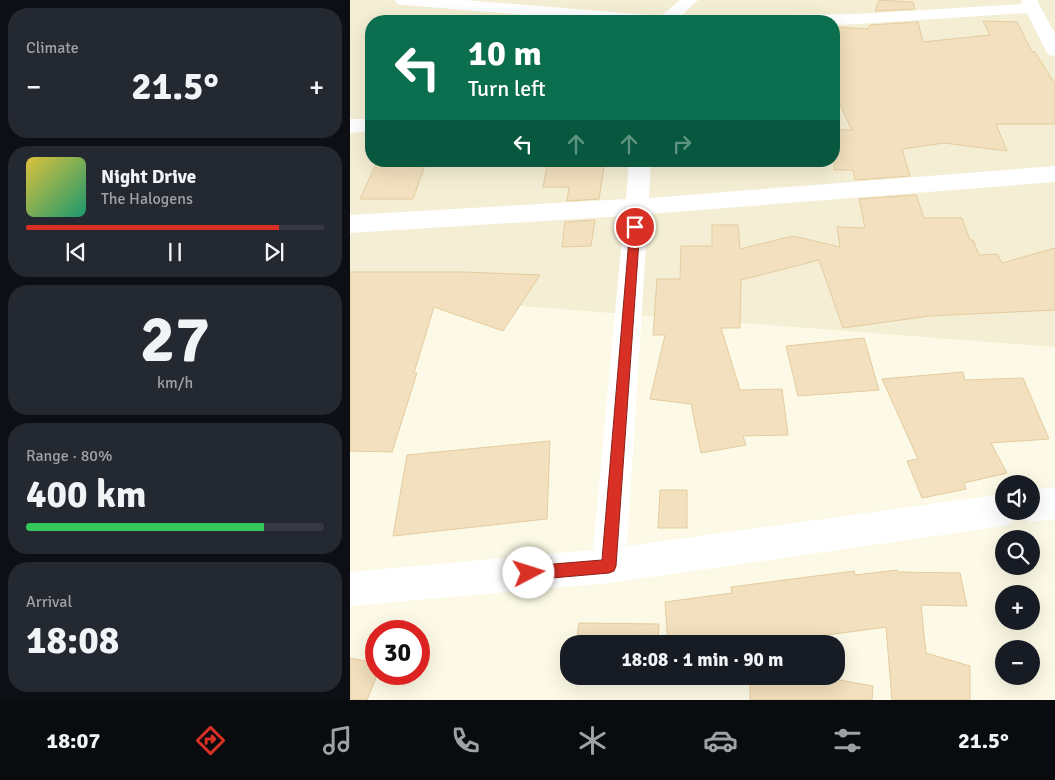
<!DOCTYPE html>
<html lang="en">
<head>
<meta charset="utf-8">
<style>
	body { margin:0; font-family:Signika,sans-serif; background:#242831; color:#f1f3f6; height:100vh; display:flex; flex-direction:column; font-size:19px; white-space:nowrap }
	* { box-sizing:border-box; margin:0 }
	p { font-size:16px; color:#9ea1a6 }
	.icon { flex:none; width:28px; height:28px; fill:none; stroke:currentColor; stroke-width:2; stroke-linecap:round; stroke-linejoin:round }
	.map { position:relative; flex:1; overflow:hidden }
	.drawer { display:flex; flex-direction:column; gap:8px; padding:8px; background:#0d0f14; width:350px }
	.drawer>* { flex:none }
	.banner { position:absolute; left:15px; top:15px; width:475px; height:152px; border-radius:20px; box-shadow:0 5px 20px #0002; background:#0b6e4f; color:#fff; overflow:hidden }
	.controls { position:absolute; left:645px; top:475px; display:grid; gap:10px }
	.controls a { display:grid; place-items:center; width:45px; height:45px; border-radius:50%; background:#171b24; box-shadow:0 5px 20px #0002; font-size:25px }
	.speed { position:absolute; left:15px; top:620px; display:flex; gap:10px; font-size:25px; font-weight:700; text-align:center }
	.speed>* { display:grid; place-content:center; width:65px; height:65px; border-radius:50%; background:#171b24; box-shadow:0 5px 20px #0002; line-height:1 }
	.speed .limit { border:8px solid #d22; background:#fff; color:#111 }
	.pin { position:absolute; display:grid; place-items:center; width:42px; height:42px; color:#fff; margin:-21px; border:2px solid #fff; border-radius:50%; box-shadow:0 1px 5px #0007 }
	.me { position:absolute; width:55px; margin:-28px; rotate:85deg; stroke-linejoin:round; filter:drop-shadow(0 0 4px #0008) }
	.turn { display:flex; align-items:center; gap:18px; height:105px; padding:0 20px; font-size:22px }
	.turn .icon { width:65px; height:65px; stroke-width:2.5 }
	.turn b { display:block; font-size:35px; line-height:42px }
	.lanes { display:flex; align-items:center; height:48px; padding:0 20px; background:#0003; justify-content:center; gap:25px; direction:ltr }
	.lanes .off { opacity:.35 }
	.big { font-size:38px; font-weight:700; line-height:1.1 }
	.drawer .tile { flex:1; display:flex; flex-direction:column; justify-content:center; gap:8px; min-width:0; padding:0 18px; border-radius:20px; background:#242831 }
	.drawer .dial { align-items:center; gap:0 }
	.dial b { font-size:65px; line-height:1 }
	.song { display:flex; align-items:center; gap:15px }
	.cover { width:60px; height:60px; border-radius:8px; background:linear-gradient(135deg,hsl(50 70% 55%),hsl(160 70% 35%)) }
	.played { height:5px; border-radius:2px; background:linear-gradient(90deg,#d93025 85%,#363941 85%) }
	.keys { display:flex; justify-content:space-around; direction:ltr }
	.heat { display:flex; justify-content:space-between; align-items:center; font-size:28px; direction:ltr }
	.charge { height:8px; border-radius:4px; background:linear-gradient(90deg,#34c759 80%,#363941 0) }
	.trip { position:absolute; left:210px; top:635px; width:285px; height:50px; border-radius:20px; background:#171b24; box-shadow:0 5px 20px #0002; font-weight:700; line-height:50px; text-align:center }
	.tabs { display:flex; height:80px; justify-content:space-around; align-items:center; background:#090b0e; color:#9ea1a6 }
	.tabs .icon { width:35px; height:35px }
	.tabs .active { color:#d93025 }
	.tabs b { font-size:22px; color:#f1f3f6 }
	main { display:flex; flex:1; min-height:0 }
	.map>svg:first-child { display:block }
	.residential { fill:#f4eed4; fill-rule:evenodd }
	.building { fill:#f2e0be; stroke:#e4cc9e }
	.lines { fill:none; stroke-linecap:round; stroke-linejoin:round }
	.minor { fill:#fff; fill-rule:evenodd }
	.route { fill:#d93025; stroke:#8d1f18 }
</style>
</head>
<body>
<main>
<section class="drawer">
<div class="tile"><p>Climate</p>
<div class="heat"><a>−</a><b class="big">21.5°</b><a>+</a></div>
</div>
<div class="tile">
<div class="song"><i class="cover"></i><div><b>Night Drive</b><p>The Halogens</p></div></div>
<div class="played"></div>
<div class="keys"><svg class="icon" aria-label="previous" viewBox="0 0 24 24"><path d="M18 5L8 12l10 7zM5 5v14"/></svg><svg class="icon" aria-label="pause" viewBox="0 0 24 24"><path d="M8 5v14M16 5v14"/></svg><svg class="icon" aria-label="next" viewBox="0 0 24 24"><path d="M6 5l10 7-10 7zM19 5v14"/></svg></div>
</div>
<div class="tile dial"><b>27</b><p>km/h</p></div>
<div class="tile"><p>Range · 80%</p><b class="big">400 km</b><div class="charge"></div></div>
<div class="tile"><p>Arrival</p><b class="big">18:08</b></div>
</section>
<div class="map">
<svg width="705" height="700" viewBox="0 0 705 700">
	<rect width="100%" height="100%" fill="#fcfae6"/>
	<!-- residential -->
	<path class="residential" d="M0,0H705V347L0,293ZM21,21H484V161H21Z"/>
	<!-- building -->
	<path class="building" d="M529,0L563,2L565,9L525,11Z
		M633,21L667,22L682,52H685L705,84V124H646L657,151L594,143L552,149L560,176L505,180L503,170H484V130H502L484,92V27L518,29L520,25L568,22L573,42L640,35Z
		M198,161H255L249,199L217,201L219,187H193Z
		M26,164L75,165L63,199H10Z
		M566,195L574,218H612L620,240H623L629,255L647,254L652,263L705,248V310L579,316L493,328L469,260L391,280L390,328H371L390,390L432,389L438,435L393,436L396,445L351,453L341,404L300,399L315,335H303L307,279H330L331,246H362V225H388L390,249L443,236L490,247L487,227L515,228L509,199Z
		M245,220L241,246L212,247L215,222Z
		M0,272H115L190,275L153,331L84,307L64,373H67L42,452L0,451Z
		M514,338L529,390L448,396L436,346Z
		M613,372L615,380L673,378L699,439L641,443L657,473L614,483L616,489L572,498L557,461L568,459L532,379Z
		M200,441L197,519L43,536L57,455Z
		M310,490H337V528H308Z
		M547,570L548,572L610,573L617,606L571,605L576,653L620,666V700H542L536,627L411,644H390L389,638L350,644H318L315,602L382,593L381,587L504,571L505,575Z
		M229,623L309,624L308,644H226Z
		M0,658L26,663V678L17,700H0Z
		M223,676H307L306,682L222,681Z
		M400,676H467L523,686L522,700H400Z"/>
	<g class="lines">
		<!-- minor -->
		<path class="minor" d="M45,0H114L311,16L330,0H348L326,21H248L53,5L47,4Z
			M671,0H687L705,34V56L699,55L696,51L677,13L508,24L484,25V21H346L349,17L355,16L508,14L672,4Z
			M0,119H21V131L0,133Z
			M279,161H301L299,198L705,166V182L298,214L277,546L654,494V511H681V490L705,487V519L681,522L670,517L668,514L665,521L654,526L259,583L0,606V572L243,550L274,216L0,233V215L276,199Z"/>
	</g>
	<!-- route -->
	<path class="route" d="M285,224L290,227L266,566L264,571L259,573L179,580L174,578L172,573L174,568L179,566L252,560L280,227Z"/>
</svg>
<div class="controls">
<a><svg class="icon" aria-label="sound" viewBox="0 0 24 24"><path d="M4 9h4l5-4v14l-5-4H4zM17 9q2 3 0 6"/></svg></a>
<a><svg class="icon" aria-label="search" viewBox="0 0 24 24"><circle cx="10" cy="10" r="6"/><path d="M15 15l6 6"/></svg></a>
<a>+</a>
<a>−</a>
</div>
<div class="speed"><div class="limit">30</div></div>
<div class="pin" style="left:285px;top:227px;background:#d93025"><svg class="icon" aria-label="arrive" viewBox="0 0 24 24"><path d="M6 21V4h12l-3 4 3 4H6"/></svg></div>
<svg class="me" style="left:179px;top:573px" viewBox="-20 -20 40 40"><circle r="19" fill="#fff"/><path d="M0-13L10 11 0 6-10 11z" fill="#d93025"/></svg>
<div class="trip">18:08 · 1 min · 90 m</div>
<div class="banner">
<div class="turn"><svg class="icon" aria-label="left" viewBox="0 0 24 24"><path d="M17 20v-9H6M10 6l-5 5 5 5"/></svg><div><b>10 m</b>Turn left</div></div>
<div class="lanes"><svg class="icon" aria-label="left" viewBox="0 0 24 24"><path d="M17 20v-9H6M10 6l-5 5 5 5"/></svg><svg class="icon off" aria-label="ahead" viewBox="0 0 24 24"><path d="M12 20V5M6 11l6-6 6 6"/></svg><svg class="icon off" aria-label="ahead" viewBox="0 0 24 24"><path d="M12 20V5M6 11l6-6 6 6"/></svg><svg class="icon off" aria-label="right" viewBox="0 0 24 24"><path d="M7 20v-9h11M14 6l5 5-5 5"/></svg></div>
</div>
</div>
</main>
<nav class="tabs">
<b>18:07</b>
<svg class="icon active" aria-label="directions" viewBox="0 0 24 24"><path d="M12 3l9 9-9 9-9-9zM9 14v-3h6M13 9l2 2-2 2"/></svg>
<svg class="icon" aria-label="music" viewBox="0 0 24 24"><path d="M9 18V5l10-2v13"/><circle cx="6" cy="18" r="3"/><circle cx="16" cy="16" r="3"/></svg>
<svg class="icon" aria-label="phone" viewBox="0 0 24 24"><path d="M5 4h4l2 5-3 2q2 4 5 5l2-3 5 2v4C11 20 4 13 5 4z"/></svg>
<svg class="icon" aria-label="climate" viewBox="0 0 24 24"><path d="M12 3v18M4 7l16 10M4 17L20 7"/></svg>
<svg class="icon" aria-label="car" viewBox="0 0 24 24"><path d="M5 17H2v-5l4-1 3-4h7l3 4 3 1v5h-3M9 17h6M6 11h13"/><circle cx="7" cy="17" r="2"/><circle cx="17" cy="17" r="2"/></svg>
<svg class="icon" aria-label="filters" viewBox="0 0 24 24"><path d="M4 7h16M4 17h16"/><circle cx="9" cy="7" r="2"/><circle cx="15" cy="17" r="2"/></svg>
<b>21.5°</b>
</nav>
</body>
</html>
